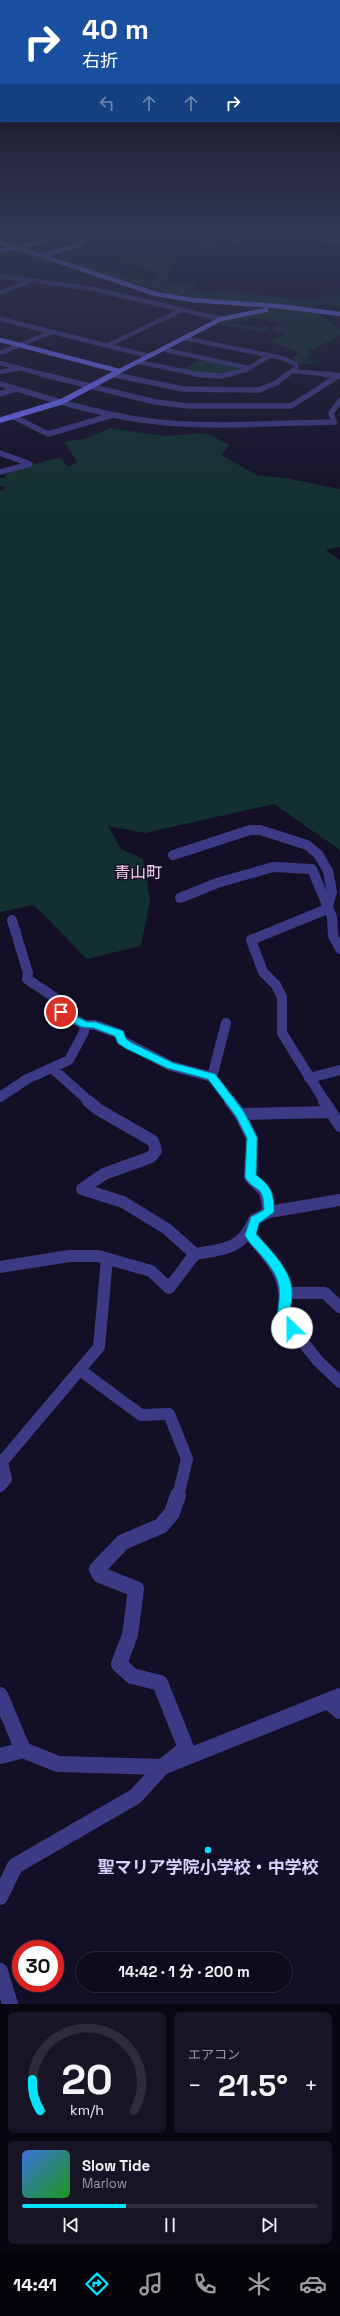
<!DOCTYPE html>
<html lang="ja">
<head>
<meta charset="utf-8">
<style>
	body { margin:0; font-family:"Space Grotesk","Noto Sans JP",sans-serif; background:#171425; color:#f1f3f6; height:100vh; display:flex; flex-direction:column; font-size:15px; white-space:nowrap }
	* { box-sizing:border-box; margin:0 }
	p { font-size:13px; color:#9b9ba3 }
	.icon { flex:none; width:22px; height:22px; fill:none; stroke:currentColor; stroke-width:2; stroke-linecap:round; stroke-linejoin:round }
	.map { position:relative; height:2004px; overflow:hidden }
	.panel { display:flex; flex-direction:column; gap:8px; padding:8px; background:#08060f; flex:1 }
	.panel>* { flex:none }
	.guide { position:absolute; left:0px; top:0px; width:340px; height:122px; box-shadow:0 2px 10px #0003,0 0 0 1px #2e2b3b; background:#1a4fa0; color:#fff; overflow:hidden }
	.speed { position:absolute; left:12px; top:1940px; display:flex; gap:8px; font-size:20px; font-weight:700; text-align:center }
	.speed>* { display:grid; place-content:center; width:52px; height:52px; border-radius:50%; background:#0e0b1c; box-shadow:0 2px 10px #0003,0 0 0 1px #2e2b3b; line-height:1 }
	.speed .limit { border:6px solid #d22; background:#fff; color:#111 }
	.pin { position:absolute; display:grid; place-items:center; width:34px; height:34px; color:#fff; margin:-17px; border:2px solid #fff; border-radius:50%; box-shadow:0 1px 4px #0007 }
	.me { position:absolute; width:44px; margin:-22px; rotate:337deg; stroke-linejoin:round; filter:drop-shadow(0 0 3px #0008) }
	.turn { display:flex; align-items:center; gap:14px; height:84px; padding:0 16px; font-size:18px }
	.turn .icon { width:52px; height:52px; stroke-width:2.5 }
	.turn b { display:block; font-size:28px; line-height:34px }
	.lanes { display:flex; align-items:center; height:38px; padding:0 16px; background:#0003; justify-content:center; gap:20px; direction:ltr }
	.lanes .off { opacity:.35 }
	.big { font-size:30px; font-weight:700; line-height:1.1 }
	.panel .card { flex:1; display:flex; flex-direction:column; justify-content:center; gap:6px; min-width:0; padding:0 14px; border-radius:6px; background:#171425 }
	.panel .dial { align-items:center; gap:0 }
	.dial svg { height:104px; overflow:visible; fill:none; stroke:#2e2b3b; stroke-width:7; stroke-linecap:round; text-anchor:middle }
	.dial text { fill:#f1f3f6; stroke:none }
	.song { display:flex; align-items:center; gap:12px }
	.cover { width:48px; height:48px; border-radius:6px; background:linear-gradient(135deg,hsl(220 70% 55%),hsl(120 70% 35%)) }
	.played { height:4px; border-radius:2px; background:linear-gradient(90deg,#00e5ff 35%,#2e2b3b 35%) }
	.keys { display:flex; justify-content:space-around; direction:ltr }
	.heat { display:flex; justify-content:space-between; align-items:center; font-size:22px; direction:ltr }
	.panel .tiles { flex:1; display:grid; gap:8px; grid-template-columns:1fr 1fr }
	.card:last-child { grid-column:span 2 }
	.trip { position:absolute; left:76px; top:1952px; width:216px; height:40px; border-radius:20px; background:#0e0b1c; box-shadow:0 2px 10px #0003,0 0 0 1px #2e2b3b; font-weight:700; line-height:40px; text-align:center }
	.tab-bar { display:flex; height:64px; justify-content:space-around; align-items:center; background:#06040b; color:#9b9ba3 }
	.tab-bar .icon { width:28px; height:28px }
	.tab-bar .on { color:#00e5ff }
	.tab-bar b { font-size:18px; color:#f1f3f6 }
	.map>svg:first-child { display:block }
	.green { fill:#12302f }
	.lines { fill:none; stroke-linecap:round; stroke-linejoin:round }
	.stream { stroke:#0c2248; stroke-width:2 }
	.street-far4 { stroke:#3d3a85; stroke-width:4.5 }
	.street-far3 { stroke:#3d3a85; stroke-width:5.5 }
	.street-far2 { stroke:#3d3a85; stroke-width:10 }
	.street-far1 { stroke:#3d3a85; stroke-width:12 }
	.street { stroke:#3d3a85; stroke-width:16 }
	.secondary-far1 { stroke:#6f6bff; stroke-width:4.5 }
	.secondary { stroke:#6f6bff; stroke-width:5.5 }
	.route { fill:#00e5ff; stroke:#0095a6 }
	.poi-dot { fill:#00e5ff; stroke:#130f26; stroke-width:1.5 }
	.labels { text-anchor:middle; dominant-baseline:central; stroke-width:3; stroke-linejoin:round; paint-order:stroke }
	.quarter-label { font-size:16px; fill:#ffd6f0; stroke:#130f26 }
	.near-poi-label { font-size:17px; font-weight:bold; fill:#d9d4ff; stroke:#130f26 }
</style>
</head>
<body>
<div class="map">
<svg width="340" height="2004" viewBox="0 0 340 2004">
	<rect width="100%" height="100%" fill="#130f26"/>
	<!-- green -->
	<path class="green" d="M160,237L171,242L132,245L129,248L150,259L164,258L169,250L160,244L194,245L202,241L322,243L323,245H223L207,248L198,254L178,252L164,284L194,281L193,291L219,292L223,289L290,299H319L325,294L340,295V306L319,304L315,307L209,300L171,294L76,265L79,263L128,278L150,280L160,278L156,273L120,261L115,255L94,257C112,240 136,240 160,237Z
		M281,308C313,312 315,309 340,330V334L334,339L310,350L307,360L319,362L301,364L292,359L299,352L271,342L284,335L272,330L280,322L251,318L235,323L257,328L270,325L264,332L220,325L222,321L262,310Z
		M200,360L241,369C221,375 203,373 182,369Z
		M110,428L164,436L205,433L230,445L221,455L257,475L290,479L340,489V547L326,550L340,560V850L274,804L145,833L108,826L121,849L143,859L150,900L141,946L87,959L34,905L0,912V491L7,487L0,486V478H4L11,469L20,468L60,457L68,467L77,462L64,442L87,438Z"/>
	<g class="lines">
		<!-- stream -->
		<path class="stream" d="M237,241L339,243
			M0,254L19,260L50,262L81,258L99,244L115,240L152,237L201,239"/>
		<!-- street-far4 -->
		<path class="street-far4" d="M190,232L198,238L241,240L251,233
			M248,232L340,241
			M0,276L93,289L221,319
			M0,293L29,281
			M0,319L149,356
			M184,338L282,358L296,364V368L286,375
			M108,345L182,310
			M162,349L248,368
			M0,353L52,332
			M139,362L202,375
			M0,363L45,375
			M292,371L334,375
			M0,372L16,369
			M115,375H117
			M224,375L246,370L269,356"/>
		<!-- street-far3 -->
		<path class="street-far3" d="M41,374L155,402L189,406H291L338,376
			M194,374L218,376L232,374
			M324,374L340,376
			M115,375L183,389L259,390L276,383L288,374
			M0,384C46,398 94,413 142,420C205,429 271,423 334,422L331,413L340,401
			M0,394L16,389
			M14,417L48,434L113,415
			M0,453L30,464L0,472"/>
		<!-- street-far2 -->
		<path class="street-far2" d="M173,855L250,830H260L307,845L318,854L328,871L332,892L327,909L251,940L263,972L276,985L282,997V1033L325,1102
			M180,898L217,883L273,867L312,869L332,917L333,936L340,949
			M85,1025H95L120,1034L121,1040L171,1066L212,1077L231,1102
			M52,1068L90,1102
			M212,1077L226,1023
			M309,1078L340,1070
			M0,1097L27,1079L69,1060L84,1032L85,1025L61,1012L60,1001L27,979L28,973L12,920"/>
		<!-- street-far1 -->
		<path class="street-far1" d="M88,1101L99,1110L153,1141L156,1151L151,1157L104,1174L82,1189L123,1202L167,1229L195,1254
			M230,1101L240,1114L252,1138L250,1177L265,1192L269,1212
			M324,1101L340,1126
			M240,1114L331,1112
			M250,1235C273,1261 291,1280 283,1317L318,1361L340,1382
			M0,1267L69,1256H98L151,1271L169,1288L195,1254C223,1249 242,1250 254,1220L269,1212L340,1200
			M287,1293H325L340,1307
			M80,1370L141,1415L169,1414L187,1459L178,1496
			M0,1486L6,1479L2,1462L99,1347L107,1259"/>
		<!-- street -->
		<path class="street" d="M0,1695L23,1750
			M328,1701L340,1711
			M0,1756L23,1750L58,1764L162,1767L340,1696
			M0,1897L15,1866L136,1796L162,1767L186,1748L160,1683L132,1676L119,1664L130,1635L136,1589L100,1575L97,1569L123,1542L161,1526L172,1513L178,1495
			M0,1971L10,2004"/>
		<!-- secondary-far1 -->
		<path class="secondary-far1" d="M138,232H160
			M0,242L156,294L192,300L287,307L340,314
			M0,251L41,242L46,238L42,232
			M41,256L78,245L90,235L101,232
			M0,340L119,371
			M112,375L221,319L266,310"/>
		<!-- secondary -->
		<path class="secondary" d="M0,420L61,402L114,374"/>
	</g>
	<!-- sky -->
	<linearGradient id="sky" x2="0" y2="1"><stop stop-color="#0a0815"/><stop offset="0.45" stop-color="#333752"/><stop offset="1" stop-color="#333752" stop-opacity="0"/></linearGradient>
	<rect width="340" height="513" fill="url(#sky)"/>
	<!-- route -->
	<path class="route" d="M61,1009L87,1022H95L123,1031L126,1039L132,1043L173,1063L215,1074L244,1112L257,1138L256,1175C271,1186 274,1193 274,1212L259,1223L256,1234C270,1250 293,1271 292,1294C292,1301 290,1308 289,1315L298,1328L296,1331H288L277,1316C282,1286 281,1278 260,1254C255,1248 248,1242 245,1235L251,1217L264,1210C264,1183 254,1193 245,1177L247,1138L236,1116L208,1079L167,1068L125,1048L118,1043L115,1036L94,1028L82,1027L58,1015V1010Z"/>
	<!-- markers -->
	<circle class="poi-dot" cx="208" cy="1850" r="4"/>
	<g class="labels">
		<!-- quarter labels -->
		<g class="quarter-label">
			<text x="138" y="872">青山町</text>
		</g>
		<!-- near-poi labels -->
		<g class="near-poi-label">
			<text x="208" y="1867">聖マリア学院小学校・中学校</text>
		</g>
	</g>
</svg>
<div class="speed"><div class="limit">30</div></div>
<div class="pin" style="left:61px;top:1012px;background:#d93025"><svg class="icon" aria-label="arrive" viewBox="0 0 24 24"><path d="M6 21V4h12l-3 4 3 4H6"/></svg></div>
<svg class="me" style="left:292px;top:1328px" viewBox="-20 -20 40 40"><circle r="19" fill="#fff"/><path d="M0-13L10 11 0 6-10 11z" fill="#00e5ff"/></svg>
<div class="trip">14:42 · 1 分 · 200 m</div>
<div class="guide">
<div class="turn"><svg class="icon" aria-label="right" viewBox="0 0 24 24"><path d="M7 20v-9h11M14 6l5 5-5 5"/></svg><div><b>40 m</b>右折</div></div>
<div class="lanes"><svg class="icon off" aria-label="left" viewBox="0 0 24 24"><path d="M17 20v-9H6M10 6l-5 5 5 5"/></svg><svg class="icon off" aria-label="ahead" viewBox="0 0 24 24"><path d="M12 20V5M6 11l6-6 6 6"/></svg><svg class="icon off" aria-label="ahead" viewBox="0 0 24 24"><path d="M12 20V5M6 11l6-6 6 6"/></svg><svg class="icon" aria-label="right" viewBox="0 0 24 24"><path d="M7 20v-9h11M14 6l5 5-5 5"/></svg></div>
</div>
</div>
<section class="panel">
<div class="tiles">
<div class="card dial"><svg viewBox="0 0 100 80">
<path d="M14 69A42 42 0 1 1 86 69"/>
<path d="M14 69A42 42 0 0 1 8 45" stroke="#00e5ff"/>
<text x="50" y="56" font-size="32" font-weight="700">20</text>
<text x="50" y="72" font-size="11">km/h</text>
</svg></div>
<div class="card"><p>エアコン</p>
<div class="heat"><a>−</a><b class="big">21.5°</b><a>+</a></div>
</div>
<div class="card">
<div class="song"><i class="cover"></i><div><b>Slow Tide</b><p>Marlow</p></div></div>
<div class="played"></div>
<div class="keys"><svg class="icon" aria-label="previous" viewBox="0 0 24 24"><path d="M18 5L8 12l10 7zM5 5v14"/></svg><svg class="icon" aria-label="pause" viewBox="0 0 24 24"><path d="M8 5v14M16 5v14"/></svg><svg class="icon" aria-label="next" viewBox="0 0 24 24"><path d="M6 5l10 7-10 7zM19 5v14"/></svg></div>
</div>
</div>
</section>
<nav class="tab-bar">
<b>14:41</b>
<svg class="icon on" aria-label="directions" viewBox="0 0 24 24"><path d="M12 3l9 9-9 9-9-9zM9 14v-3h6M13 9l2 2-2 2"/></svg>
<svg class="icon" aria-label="music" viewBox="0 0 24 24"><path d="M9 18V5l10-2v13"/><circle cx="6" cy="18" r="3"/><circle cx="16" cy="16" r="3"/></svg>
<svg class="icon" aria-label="phone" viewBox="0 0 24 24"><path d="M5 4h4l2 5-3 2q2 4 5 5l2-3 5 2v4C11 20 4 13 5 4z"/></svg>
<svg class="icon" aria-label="climate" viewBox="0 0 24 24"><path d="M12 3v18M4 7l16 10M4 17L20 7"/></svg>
<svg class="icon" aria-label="car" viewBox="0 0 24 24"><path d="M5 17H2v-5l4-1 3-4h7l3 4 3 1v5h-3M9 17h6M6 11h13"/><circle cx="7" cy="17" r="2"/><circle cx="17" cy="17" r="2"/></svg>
</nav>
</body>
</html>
